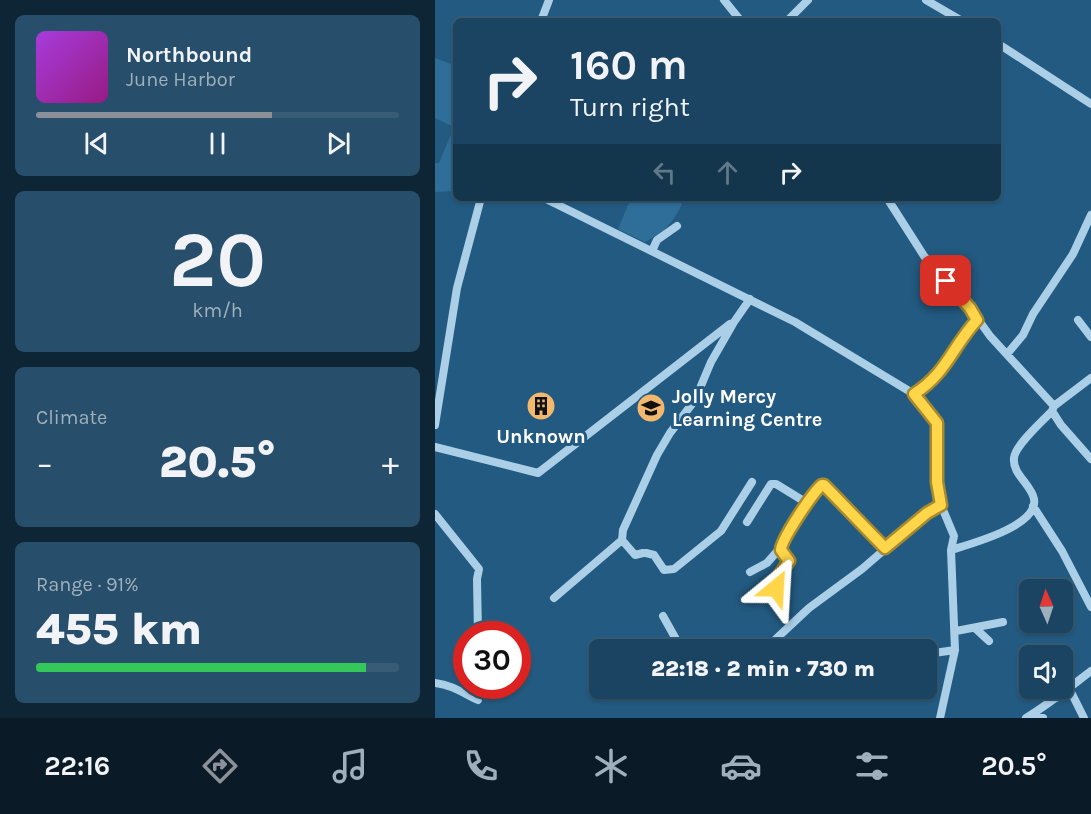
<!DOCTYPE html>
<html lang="en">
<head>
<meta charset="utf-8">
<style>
	body { margin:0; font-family:Karla,sans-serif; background:#274e6a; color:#f1f3f6; height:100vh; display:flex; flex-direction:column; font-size:22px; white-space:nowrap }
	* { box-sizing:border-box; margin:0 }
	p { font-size:20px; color:#9fb0bd }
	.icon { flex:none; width:33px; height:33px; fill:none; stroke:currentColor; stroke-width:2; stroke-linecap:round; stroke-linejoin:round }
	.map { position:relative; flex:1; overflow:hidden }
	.sheet { display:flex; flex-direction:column; gap:15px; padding:15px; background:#0e2535; width:435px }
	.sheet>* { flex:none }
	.guide { position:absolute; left:18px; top:18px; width:548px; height:183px; border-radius:9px; box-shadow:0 2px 4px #0004,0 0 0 2px #385c76; background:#1a4461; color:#f1f3f6; overflow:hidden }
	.needle { width:39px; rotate:357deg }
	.controls { position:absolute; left:584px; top:579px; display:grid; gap:12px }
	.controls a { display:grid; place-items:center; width:54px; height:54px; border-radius:9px; background:#1a4461; box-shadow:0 2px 4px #0004,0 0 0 2px #385c76; font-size:30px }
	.speed { position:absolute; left:18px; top:621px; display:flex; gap:12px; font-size:30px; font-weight:700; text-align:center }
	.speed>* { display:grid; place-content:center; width:78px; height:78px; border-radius:50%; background:#1a4461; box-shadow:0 2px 4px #0004,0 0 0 2px #385c76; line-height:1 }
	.speed .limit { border:9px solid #d22; background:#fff; color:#111 }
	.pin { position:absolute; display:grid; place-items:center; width:51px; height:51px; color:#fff; margin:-26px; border-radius:12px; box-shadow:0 3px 9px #0006 }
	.me { position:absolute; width:66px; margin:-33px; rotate:27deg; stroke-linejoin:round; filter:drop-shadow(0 0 4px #0008) }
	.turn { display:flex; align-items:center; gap:21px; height:126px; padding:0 18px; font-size:27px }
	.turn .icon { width:78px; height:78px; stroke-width:2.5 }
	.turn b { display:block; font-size:42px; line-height:51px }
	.lanes { display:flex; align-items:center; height:57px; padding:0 18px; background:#0003; justify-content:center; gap:30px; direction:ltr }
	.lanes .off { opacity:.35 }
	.big { font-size:45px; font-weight:800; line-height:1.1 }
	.sheet .card { flex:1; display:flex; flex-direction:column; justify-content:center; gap:9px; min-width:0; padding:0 21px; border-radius:9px; background:#274e6a }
	.sheet .dial { align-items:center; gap:0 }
	.dial b { font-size:78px; line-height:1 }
	.song { display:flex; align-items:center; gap:18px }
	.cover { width:72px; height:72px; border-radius:9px; background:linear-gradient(135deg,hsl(280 70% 55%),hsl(310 70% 35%)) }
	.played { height:6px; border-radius:3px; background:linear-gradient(90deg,#8c9099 65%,#385c76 65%) }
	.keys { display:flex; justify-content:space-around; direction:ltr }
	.heat { display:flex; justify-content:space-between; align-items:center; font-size:33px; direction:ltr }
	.charge { height:9px; border-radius:4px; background:linear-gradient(90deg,#34c759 91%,#385c76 0) }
	.trip { position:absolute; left:154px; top:639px; width:348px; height:60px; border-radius:9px; background:#1a4461; box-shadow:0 2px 4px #0004,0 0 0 2px #385c76; font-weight:800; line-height:60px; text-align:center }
	.dock { display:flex; height:96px; justify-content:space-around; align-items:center; background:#0a1b27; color:#9fb0bd }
	.dock .icon { width:42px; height:42px }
	.dock .active { color:#8c9099 }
	.dock b { font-size:27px; color:#f1f3f6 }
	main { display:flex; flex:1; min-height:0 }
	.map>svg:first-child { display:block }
	.green { fill:#2e6e99 }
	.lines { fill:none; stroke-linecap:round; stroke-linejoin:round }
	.minor { stroke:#aacfe7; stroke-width:8 }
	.route-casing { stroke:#a68a30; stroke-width:15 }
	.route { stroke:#ffd54a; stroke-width:10 }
	.labels { text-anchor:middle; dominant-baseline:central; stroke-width:6; stroke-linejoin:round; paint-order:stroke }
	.poi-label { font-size:20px; font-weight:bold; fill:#fff; stroke:#235a81; text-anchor:start }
</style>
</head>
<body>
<main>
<section class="sheet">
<div class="card">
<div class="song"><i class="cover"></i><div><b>Northbound</b><p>June Harbor</p></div></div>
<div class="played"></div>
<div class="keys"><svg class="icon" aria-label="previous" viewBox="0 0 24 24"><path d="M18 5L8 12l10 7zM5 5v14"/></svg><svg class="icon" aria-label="pause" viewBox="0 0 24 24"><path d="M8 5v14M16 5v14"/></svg><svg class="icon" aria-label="next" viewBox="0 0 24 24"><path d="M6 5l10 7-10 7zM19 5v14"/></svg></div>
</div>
<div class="card dial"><b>20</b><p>km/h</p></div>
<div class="card"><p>Climate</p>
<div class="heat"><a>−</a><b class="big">20.5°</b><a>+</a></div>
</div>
<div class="card"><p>Range · 91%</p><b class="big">455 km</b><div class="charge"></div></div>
</section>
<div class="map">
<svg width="656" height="718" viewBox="0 0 656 718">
	<rect width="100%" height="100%" fill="#235a81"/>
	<!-- green -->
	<path class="green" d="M0,58L21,66V191L0,192V163H4L19,127L0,118Z
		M196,198H244L247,204C237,224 230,231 210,242L183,229Z"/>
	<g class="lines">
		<!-- minor -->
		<path class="minor" d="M289,0L306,21
			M491,0L527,21
			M106,21L114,0
			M352,21L373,0
			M562,43L656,104
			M109,198L360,322L479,394L502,422V482L506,505L519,536L516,550
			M452,198L489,256L535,308L555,336L619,406
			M217,251L222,240L242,226
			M643,320L656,337
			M572,354L588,335L598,314L638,254L656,215
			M479,394L494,384L502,376L542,320
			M617,411L626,425L656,459
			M0,425L22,288L46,198
			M0,447L103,473L295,324
			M598,506L627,551L656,607
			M0,514L44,569L42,579L43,634
			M312,522L336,484H341L372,503
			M187,540L200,555L208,553
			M211,553L219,555L229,570L239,569L286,531L317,482
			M315,572L332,563L346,547
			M340,594L343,577L354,561L346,550C346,540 378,493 387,485H389L450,548
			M119,598L187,540L188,530L222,455L235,433L260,400L276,362L299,322L315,299
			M228,616L247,650
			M540,628L554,641
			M521,631L568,622
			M329,650L374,608L427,569L492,513L506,505
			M602,652L604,656
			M492,654L520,650
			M611,656L616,652
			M0,683C17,685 28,693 43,700V686
			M633,686L649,718
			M618,688L621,698
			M373,697L376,688
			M596,715L608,718
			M505,718L520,650L516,550C535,544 604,526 599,499C596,484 577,474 579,458C580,445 608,421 617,411L619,406L656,378
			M591,718C614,704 635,687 656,671"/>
	</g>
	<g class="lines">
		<!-- route casing -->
		<g class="route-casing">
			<path id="route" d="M341,588L343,577L354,561L346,550C346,540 378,492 387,485H389L450,548L492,513L506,505L502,482V423L479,394C512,373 517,347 542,320L535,308L511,281"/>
		</g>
		<!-- route -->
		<use href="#route" class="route"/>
	</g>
	<!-- icons -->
	<defs>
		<g id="building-disc" transform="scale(1.5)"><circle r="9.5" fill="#f2b86d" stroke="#235a81"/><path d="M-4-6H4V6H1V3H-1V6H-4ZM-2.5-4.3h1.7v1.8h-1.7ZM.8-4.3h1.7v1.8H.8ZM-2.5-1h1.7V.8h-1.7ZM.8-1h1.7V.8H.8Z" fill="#111"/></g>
		<g id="school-disc" transform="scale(1.5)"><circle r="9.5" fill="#f2b86d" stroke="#235a81"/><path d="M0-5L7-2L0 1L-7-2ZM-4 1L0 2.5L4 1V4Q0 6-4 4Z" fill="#111"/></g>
	</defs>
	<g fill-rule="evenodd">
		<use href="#building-disc" x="106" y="406"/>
		<use href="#school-disc" x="216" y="408"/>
	</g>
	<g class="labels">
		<!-- poi labels -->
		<g class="poi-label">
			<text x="237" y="396">Jolly Mercy<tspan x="237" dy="23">Learning Centre</tspan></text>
			<text x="106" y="436" text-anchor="middle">Unknown</text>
		</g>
	</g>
</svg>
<div class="controls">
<a><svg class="needle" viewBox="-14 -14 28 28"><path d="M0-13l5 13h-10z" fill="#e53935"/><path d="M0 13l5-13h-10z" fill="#9fb0bd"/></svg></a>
<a><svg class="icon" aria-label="sound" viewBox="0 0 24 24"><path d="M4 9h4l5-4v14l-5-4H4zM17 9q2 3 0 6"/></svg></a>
</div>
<div class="speed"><div class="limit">30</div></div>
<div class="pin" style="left:511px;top:281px;background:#d93025"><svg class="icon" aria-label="arrive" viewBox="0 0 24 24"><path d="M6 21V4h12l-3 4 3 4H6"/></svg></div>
<svg class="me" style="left:341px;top:588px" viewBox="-20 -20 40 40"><path d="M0-17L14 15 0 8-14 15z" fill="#ffd54a" stroke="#fff" stroke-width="4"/></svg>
<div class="trip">22:18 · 2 min · 730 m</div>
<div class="guide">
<div class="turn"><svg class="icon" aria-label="right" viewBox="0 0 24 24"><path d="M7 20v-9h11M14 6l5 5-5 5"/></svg><div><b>160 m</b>Turn right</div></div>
<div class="lanes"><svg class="icon off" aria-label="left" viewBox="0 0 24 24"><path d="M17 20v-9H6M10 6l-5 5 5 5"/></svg><svg class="icon off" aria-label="ahead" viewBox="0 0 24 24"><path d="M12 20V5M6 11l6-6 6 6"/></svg><svg class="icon" aria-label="right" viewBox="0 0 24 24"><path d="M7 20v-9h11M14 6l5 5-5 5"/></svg></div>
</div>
</div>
</main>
<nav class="dock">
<b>22:16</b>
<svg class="icon active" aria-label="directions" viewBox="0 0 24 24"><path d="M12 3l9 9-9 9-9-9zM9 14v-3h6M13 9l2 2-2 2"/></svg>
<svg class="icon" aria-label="music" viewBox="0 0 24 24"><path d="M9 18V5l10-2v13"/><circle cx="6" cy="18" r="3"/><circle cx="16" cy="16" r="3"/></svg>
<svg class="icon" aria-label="phone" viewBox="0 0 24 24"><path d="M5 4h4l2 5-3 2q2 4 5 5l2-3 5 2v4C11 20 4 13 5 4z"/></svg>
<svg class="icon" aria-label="climate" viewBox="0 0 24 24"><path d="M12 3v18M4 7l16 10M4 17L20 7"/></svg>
<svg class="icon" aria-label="car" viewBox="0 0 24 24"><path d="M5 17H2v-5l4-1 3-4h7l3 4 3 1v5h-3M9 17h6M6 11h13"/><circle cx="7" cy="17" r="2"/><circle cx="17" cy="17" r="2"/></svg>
<svg class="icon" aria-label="filters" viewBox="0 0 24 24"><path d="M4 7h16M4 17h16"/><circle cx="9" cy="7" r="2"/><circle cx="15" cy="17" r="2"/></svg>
<b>20.5°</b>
</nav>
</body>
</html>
